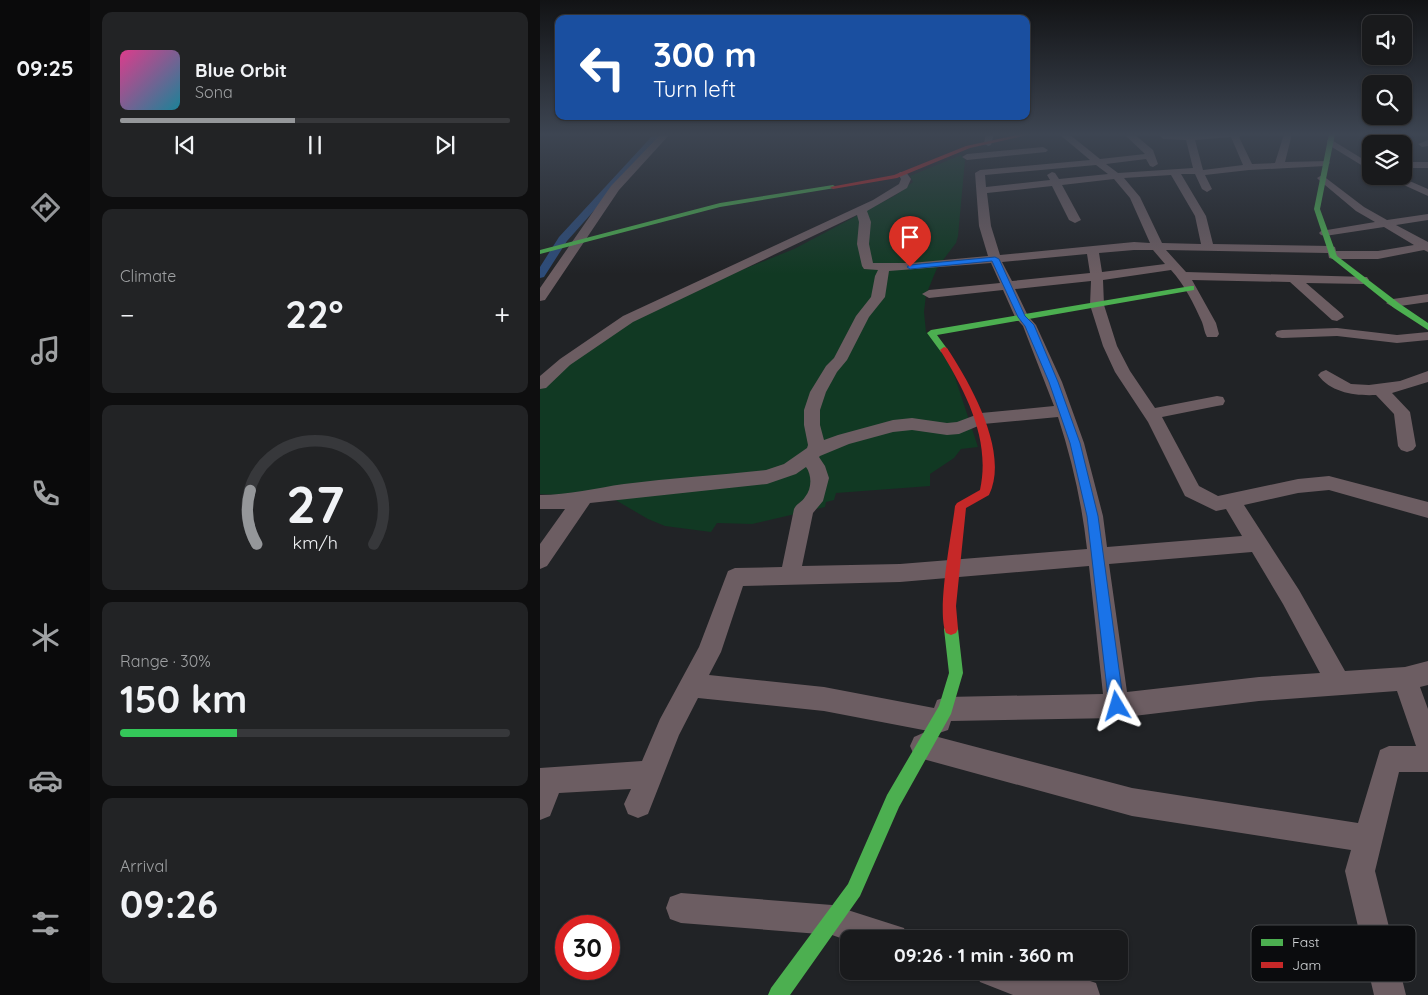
<!DOCTYPE html>
<html lang="en">
<head>
<meta charset="utf-8">
<style>
	body { margin:0; font-family:Quicksand,sans-serif; background:#222325; color:#f1f3f6; height:100vh; display:flex; flex-direction:column; font-size:19px; white-space:nowrap }
	* { box-sizing:border-box; margin:0 }
	p { font-size:16px; color:#9fa1a3 }
	.icon { flex:none; width:28px; height:28px; fill:none; stroke:currentColor; stroke-width:2; stroke-linecap:round; stroke-linejoin:round }
	.map { position:relative; flex:1; overflow:hidden }
	.panel { display:flex; flex-direction:column; gap:12px; padding:12px; background:#0e0e0f; width:450px }
	.panel>* { flex:none }
	.guide { position:absolute; left:15px; top:15px; width:475px; height:105px; border-radius:10px; box-shadow:0 1px 4px #0004,0 0 0 1px #37383b; background:#1a4fa0; color:#fff; overflow:hidden }
	.tools { position:absolute; left:822px; top:15px; display:grid; gap:10px }
	.tools a { display:grid; place-items:center; width:50px; height:50px; border-radius:10px; background:#191a1c; box-shadow:0 1px 4px #0004,0 0 0 1px #37383b; font-size:25px }
	.speed { position:absolute; left:15px; top:915px; display:flex; gap:10px; font-size:25px; font-weight:700; text-align:center }
	.speed>* { display:grid; place-content:center; width:65px; height:65px; border-radius:50%; background:#191a1c; box-shadow:0 1px 4px #0004,0 0 0 1px #37383b; line-height:1 }
	.speed .limit { border:8px solid #d22; background:#fff; color:#111 }
	.pin { position:absolute; display:grid; place-items:center; width:42px; height:42px; color:#fff; margin:-51px -21px; border-radius:50% 50% 50% 0; rotate:-45deg; box-shadow:0 0 5px #0007 }
	.pin .icon { rotate:45deg }
	.me { position:absolute; width:55px; margin:-28px; rotate:353deg; stroke-linejoin:round; filter:drop-shadow(0 0 4px #0008) }
	.turn { display:flex; align-items:center; gap:18px; height:105px; padding:0 15px; font-size:22px }
	.turn .icon { width:65px; height:65px; stroke-width:2.5 }
	.turn b { display:block; font-size:35px; line-height:42px }
	.big { font-size:38px; font-weight:700; line-height:1.1 }
	.panel .card { flex:1; display:flex; flex-direction:column; justify-content:center; gap:8px; min-width:0; padding:0 18px; border-radius:10px; background:#222325 }
	.panel .dial { align-items:center; gap:0 }
	.dial svg { height:130px; overflow:visible; fill:none; stroke:#37383b; stroke-width:7; stroke-linecap:round; text-anchor:middle }
	.dial text { fill:#f1f3f6; stroke:none }
	.song { display:flex; align-items:center; gap:15px }
	.cover { width:60px; height:60px; border-radius:8px; background:linear-gradient(135deg,hsl(330 70% 55%),hsl(190 70% 35%)) }
	.played { height:5px; border-radius:2px; background:linear-gradient(90deg,#95979a 45%,#37383b 45%) }
	.keys { display:flex; justify-content:space-around; direction:ltr }
	.heat { display:flex; justify-content:space-between; align-items:center; font-size:28px; direction:ltr }
	.charge { height:8px; border-radius:4px; background:linear-gradient(90deg,#34c759 30%,#37383b 0) }
	.trip { position:absolute; left:300px; top:930px; width:288px; height:50px; border-radius:10px; background:#191a1c; box-shadow:0 1px 4px #0004,0 0 0 1px #37383b; font-weight:700; line-height:50px; text-align:center }
	main { display:flex; flex:1; min-height:0 }
	.tab-bar { display:flex; flex-direction:column; width:90px; justify-content:space-around; align-items:center; background:#0a0a0b; color:#9fa1a3 }
	.tab-bar .icon { width:35px; height:35px }
	.tab-bar .active { color:#95979a }
	.tab-bar b { font-size:22px; color:#f1f3f6 }
	.map>svg:first-child { display:block }
	.green { fill:#113923 }
	.lines { fill:none; stroke-linecap:round; stroke-linejoin:round }
	.canal { fill:#2d4c7a; fill-rule:evenodd }
	.street { fill:#6c5d62; fill-rule:evenodd }
	.fast { fill:#4caf50; fill-rule:evenodd }
	.jam { fill:#c62828; fill-rule:evenodd }
	.route { fill:#1a73e8; stroke:#114b97 }
	.key { fill:#0b0c0e; stroke:#47494b; stroke-width:1 }
	.key-label { font-size:14px; fill:#d3d6d8 }
</style>
</head>
<body>
<main>
<nav class="tab-bar">
<b>09:25</b>
<svg class="icon active" aria-label="directions" viewBox="0 0 24 24"><path d="M12 3l9 9-9 9-9-9zM9 14v-3h6M13 9l2 2-2 2"/></svg>
<svg class="icon" aria-label="music" viewBox="0 0 24 24"><path d="M9 18V5l10-2v13"/><circle cx="6" cy="18" r="3"/><circle cx="16" cy="16" r="3"/></svg>
<svg class="icon" aria-label="phone" viewBox="0 0 24 24"><path d="M5 4h4l2 5-3 2q2 4 5 5l2-3 5 2v4C11 20 4 13 5 4z"/></svg>
<svg class="icon" aria-label="climate" viewBox="0 0 24 24"><path d="M12 3v18M4 7l16 10M4 17L20 7"/></svg>
<svg class="icon" aria-label="car" viewBox="0 0 24 24"><path d="M5 17H2v-5l4-1 3-4h7l3 4 3 1v5h-3M9 17h6M6 11h13"/><circle cx="7" cy="17" r="2"/><circle cx="17" cy="17" r="2"/></svg>
<svg class="icon" aria-label="filters" viewBox="0 0 24 24"><path d="M4 7h16M4 17h16"/><circle cx="9" cy="7" r="2"/><circle cx="15" cy="17" r="2"/></svg>
</nav>
<section class="panel">
<div class="card">
<div class="song"><i class="cover"></i><div><b>Blue Orbit</b><p>Sona</p></div></div>
<div class="played"></div>
<div class="keys"><svg class="icon" aria-label="previous" viewBox="0 0 24 24"><path d="M18 5L8 12l10 7zM5 5v14"/></svg><svg class="icon" aria-label="pause" viewBox="0 0 24 24"><path d="M8 5v14M16 5v14"/></svg><svg class="icon" aria-label="next" viewBox="0 0 24 24"><path d="M6 5l10 7-10 7zM19 5v14"/></svg></div>
</div>
<div class="card"><p>Climate</p>
<div class="heat"><a>−</a><b class="big">22°</b><a>+</a></div>
</div>
<div class="card dial"><svg viewBox="0 0 100 80">
<path d="M14 69A42 42 0 1 1 86 69"/>
<path d="M14 69A42 42 0 0 1 10 36" stroke="#95979a"/>
<text x="50" y="56" font-size="32" font-weight="700">27</text>
<text x="50" y="72" font-size="11">km/h</text>
</svg></div>
<div class="card"><p>Range · 30%</p><b class="big">150 km</b><div class="charge"></div></div>
<div class="card"><p>Arrival</p><b class="big">09:26</b></div>
</section>
<div class="map">
<svg width="888" height="995" viewBox="0 0 888 995">
	<rect width="100%" height="100%" fill="#212326"/>
	<!-- green -->
	<path class="green" d="M421,155L425,160L418,236L416,243L397,268L386,295L384,312L386,332L411,365L438,447L421,449L414,458L390,474V486L296,493L294,500L286,502L285,507L212,524L177,523L171,532L125,526L108,519L72,498L0,494V387L25,367L98,317L123,304L165,288L182,278L254,249L356,195L373,182L370,176Z"/>
	<g class="lines">
		<!-- canal -->
		<path class="canal" d="M114,134H122L27,241L4,277L0,278V267L19,237Z"/>
		<!-- street -->
		<path class="street" d="M121,134H130L79,190L5,300L0,301V288L71,186Z
			M446,134H454L451,145L448,146L444,143Z
			M519,134H529L560,159L605,154L584,134H594L613,150L618,164L613,167L610,166L606,159L566,164L578,173L653,168L646,140L623,139L618,134H705L699,137L712,164L735,163L744,134H752L745,162L788,161L790,163L785,166L709,170L665,175L672,189L667,192L662,189L655,174H641L666,216L673,244L791,246L795,247L796,251H838L874,245L844,227L785,236L781,235L779,233L781,231L835,222L816,211L779,180L777,178L782,175L824,207L847,220L888,214V220L856,225L888,242V252L884,250L838,259H793L789,258L788,253L626,250L646,272L827,277L829,280L823,284L766,283L802,314L804,317L797,321L792,320L750,282L652,280L676,323L679,334L677,337H667C664,332 664,327 662,322C654,304 644,284 631,270L563,280L564,305L577,346L590,371L615,408L677,396L683,397L685,401L683,405L677,406L622,417L659,486L678,496L758,479L789,476L888,502V518L789,490L758,493L704,505L759,590L805,671L865,667L888,661V685L880,687L888,709V772H859L835,871L866,995H834L805,871L811,850L592,816L383,759L374,755L370,746L374,737L383,733L592,788L818,823L840,750L849,746H876L857,691L719,701L577,718L411,721L408,730L399,733L284,711L158,698L139,735L108,814L98,818L88,814L84,804L91,789L19,793L10,816L0,820V768L102,761L120,719L159,647L188,571L195,568L242,567L254,509C257,503 262,502 265,497C272,489 272,475 266,467L256,474L227,484L50,503L7,566L0,569V544L25,509H0V495C29,495 56,488 84,484C131,478 179,475 226,470L244,464L267,448L268,445L264,425V410L270,392L286,366L294,358L316,316L331,297L335,276L338,270L324,269L322,266L317,244L319,222L317,215L93,322L30,365L6,388L0,389V376L20,359L83,316L333,200L359,184L361,179L358,174L360,172H366L371,179L367,188L327,211L331,222L329,244L333,263H371L448,256L439,226L435,173L440,170L550,160ZM691,137L703,165L663,170L655,140ZM556,165L568,174L519,179L515,173L512,172L507,175L510,180L446,187L445,175ZM631,175L655,216L661,244L622,243L600,197L584,178ZM574,179L590,198L610,243L594,242L460,255L451,226L447,193L512,186L529,220L535,223L541,220L522,185ZM594,250H613L625,264L562,272L559,253ZM547,254L550,273L472,281L462,262ZM451,263L460,283L389,290L382,294L389,298L463,290L475,317L483,326L514,406L441,413L417,422L407,423L372,418L353,420L298,435L284,440L280,425V410L286,392L297,372L307,360L329,317L345,297L349,271ZM551,281L550,305L563,346L575,372L608,422L645,496L676,511L686,509L702,536L567,547L563,516L544,443L522,382L496,325L488,316L475,289ZM518,417C532,460 542,504 547,549L360,564L262,566L273,513L283,501L289,478L285,466L279,457L280,456L309,444L353,432L372,430L407,435L419,434L443,424ZM712,552L743,604L780,673L719,677L587,692L569,564ZM549,566L563,694L406,697L397,700L394,708L284,687L169,675L181,652L203,586L360,582Z
			M790,139L831,164V171L787,144V140Z
			M888,140V146L882,147L878,144Z
			M503,147L508,150L506,152L427,160L422,157L427,154Z
			M864,162H888V168H864Z
			M844,176H858L888,189V196Z
			M888,294V302L853,307L846,303L853,299Z
			M797,328L857,335L888,332V340L857,343L797,336L742,338L737,337L735,334L737,331L742,330Z
			M786,370L811,384L829,385L860,381L888,371V382L852,393L870,412L876,446L873,450L867,452L861,450L858,446L854,414L836,395C816,396 791,393 778,375L781,372Z
			M141,893L292,905L364,928L368,939H309V941L292,935L141,923L130,919L126,908L130,897Z
			M435,971C472,971 522,970 556,983L560,995H473L440,982Z"/>
		<!-- fast -->
		<path class="fast" d="M789,134H795L780,209L797,256L860,304L888,323V330L854,308L790,257L774,209Z
			M293,185L296,187L295,188L180,207L0,254V250L180,203Z
			M651,286H654V290L397,335L408,350L404,353L401,352L387,333L391,330Z
			M411,623L416,625L418,629L423,673L411,714L359,807L320,896L250,995H228L231,988L308,884L347,795L399,706L409,673L404,629L406,625Z"/>
		<!-- jam -->
		<path class="jam" d="M481,134H492L430,148L357,178L293,189L290,187L354,175L426,146Z
			M404,347L407,348C430,383 470,452 449,495L426,508L416,606L418,629L416,633L411,635L406,633C396,611 412,533 415,506L417,503L440,490C451,440 426,392 400,350Z"/>
	</g>
	<!-- sky -->
	<linearGradient id="sky" x2="0" y2="1"><stop stop-color="#121315"/><stop offset="0.49" stop-color="#3d4552"/><stop offset="1" stop-color="#3d4552" stop-opacity="0"/></linearGradient>
	<rect width="888" height="274" fill="url(#sky)"/>
	<!-- route -->
	<path class="route" d="M455,257L459,259L485,316L494,325L518,382L540,443L558,516L584,706L582,711L577,713L571,711L569,706L547,516L530,443L509,382L485,326L478,317L452,261L370,269L367,267L370,265Z"/>
	<!-- legend -->
	<rect x="711" y="925" width="165" height="57" rx="8" class="key"/>
	<rect x="721" y="939" width="22" height="7" fill="#4caf50"/>
	<rect x="721" y="962" width="22" height="6" fill="#c62828"/>
	<g class="key-label">
		<text x="752" y="947">Fast</text>
		<text x="752" y="970">Jam</text>
	</g>
</svg>
<div class="tools">
<a><svg class="icon" aria-label="sound" viewBox="0 0 24 24"><path d="M4 9h4l5-4v14l-5-4H4zM17 9q2 3 0 6"/></svg></a>
<a><svg class="icon" aria-label="search" viewBox="0 0 24 24"><circle cx="10" cy="10" r="6"/><path d="M15 15l6 6"/></svg></a>
<a><svg class="icon" aria-label="layers" viewBox="0 0 24 24"><path d="M12 4l9 5-9 5-9-5zM3 14l9 5 9-5"/></svg></a>
</div>
<div class="speed"><div class="limit">30</div></div>
<div class="pin" style="left:370px;top:267px;background:#d93025"><svg class="icon" aria-label="arrive" viewBox="0 0 24 24"><path d="M6 21V4h12l-3 4 3 4H6"/></svg></div>
<svg class="me" style="left:577px;top:706px" viewBox="-20 -20 40 40"><path d="M0-17L14 15 0 8-14 15z" fill="#1a73e8" stroke="#fff" stroke-width="4"/></svg>
<div class="trip">09:26 · 1 min · 360 m</div>
<div class="guide">
<div class="turn"><svg class="icon" aria-label="left" viewBox="0 0 24 24"><path d="M17 20v-9H6M10 6l-5 5 5 5"/></svg><div><b>300 m</b>Turn left</div></div>
</div>
</div>
</main>
</body>
</html>
